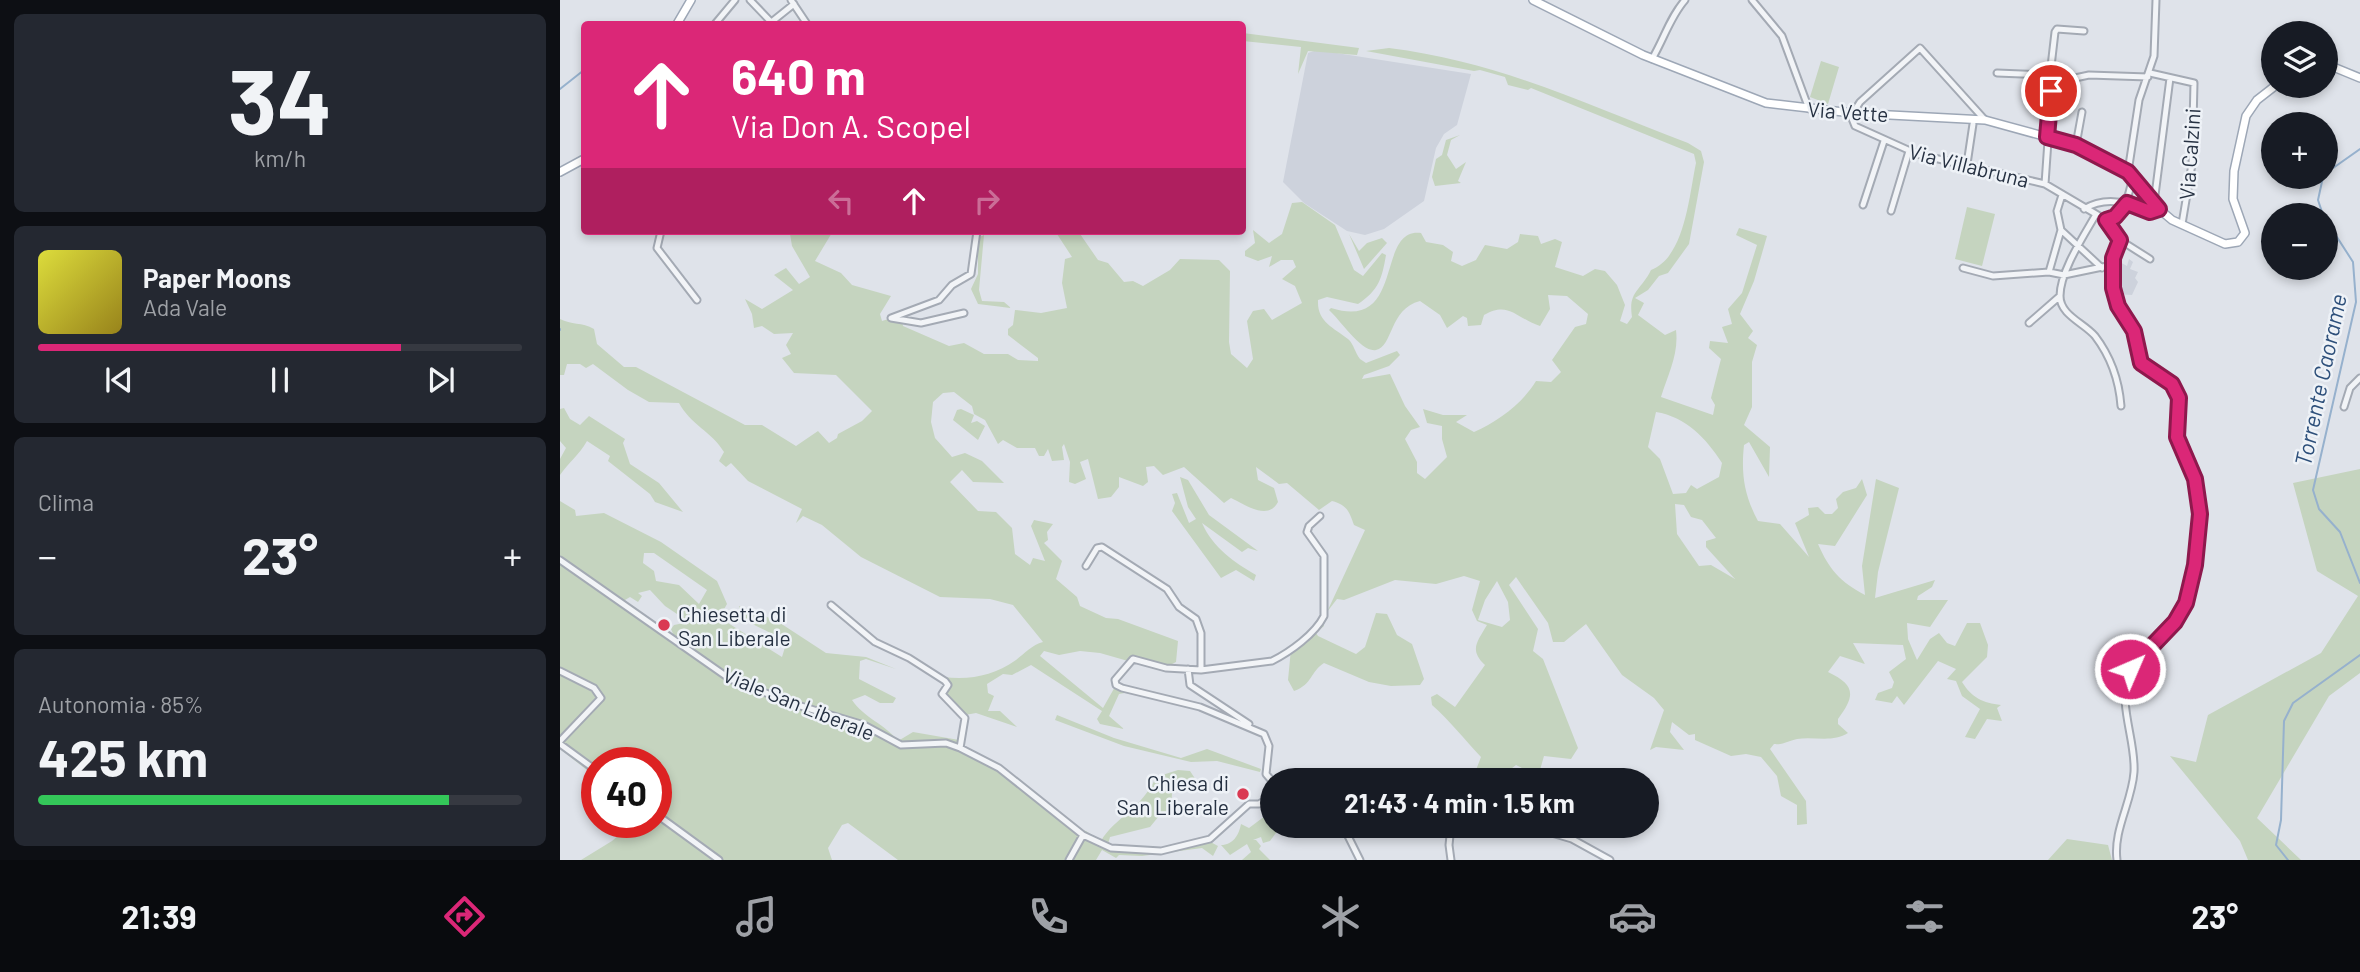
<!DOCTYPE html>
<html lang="it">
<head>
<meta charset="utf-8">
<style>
	body { margin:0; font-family:Barlow,sans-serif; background:#242831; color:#f1f3f6; height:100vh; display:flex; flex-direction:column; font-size:26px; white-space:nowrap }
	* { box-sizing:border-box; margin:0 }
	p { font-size:23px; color:#9ea1a6 }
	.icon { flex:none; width:38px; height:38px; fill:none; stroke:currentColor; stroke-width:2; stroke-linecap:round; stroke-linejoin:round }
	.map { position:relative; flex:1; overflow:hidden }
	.drawer { display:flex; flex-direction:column; gap:14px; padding:14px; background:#0d0f14; width:560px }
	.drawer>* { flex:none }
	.top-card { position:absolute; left:21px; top:21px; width:665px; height:214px; border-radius:7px; box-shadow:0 4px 10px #0003; background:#db2777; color:#fff; overflow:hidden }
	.controls { position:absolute; left:1701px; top:21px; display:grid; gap:14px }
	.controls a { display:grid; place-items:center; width:77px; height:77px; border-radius:50%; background:#171b24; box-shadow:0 4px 10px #0003; font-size:35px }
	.speed { position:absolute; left:21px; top:747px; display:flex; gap:14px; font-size:35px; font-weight:700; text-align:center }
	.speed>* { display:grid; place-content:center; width:91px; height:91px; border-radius:50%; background:#171b24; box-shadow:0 4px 10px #0003; line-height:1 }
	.speed .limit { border:10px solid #d22; background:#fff; color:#111 }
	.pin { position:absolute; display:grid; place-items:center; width:60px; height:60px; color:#fff; margin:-30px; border:4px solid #fff; border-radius:50%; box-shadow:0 2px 7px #0007 }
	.me { position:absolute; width:77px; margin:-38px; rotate:45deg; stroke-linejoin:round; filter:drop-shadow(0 0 5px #0008) }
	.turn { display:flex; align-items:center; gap:24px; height:147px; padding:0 35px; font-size:32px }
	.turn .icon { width:91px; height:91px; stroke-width:2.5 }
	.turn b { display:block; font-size:49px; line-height:60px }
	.lanes { display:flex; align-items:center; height:66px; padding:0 35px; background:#0003; justify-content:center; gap:35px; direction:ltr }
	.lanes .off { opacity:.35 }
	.big { font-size:52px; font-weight:700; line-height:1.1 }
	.drawer .tile { flex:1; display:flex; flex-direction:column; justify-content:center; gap:10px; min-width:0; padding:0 24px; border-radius:10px; background:#242831 }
	.drawer .dial { align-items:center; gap:0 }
	.dial b { font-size:91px; line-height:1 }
	.song { display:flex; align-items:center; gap:21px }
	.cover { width:84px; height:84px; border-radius:10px; background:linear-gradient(135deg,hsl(60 70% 55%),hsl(50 70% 35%)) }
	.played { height:7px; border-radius:4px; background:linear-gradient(90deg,#db2777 75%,#363941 75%) }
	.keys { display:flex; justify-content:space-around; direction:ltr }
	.heat { display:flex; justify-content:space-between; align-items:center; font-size:38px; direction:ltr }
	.charge { height:10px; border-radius:5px; background:linear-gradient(90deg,#34c759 85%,#363941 0) }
	.trip { position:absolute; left:700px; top:768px; width:399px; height:70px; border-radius:35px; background:#171b24; box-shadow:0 4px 10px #0003; font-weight:700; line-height:70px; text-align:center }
	.dock { display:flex; height:112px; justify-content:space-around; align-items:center; background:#090b0e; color:#9ea1a6 }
	.dock .icon { width:49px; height:49px }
	.dock .selected { color:#db2777 }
	.dock b { font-size:32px; color:#f1f3f6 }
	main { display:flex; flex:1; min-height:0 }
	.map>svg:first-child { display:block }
	.built { fill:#cdd2dc }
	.green { fill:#c5d4bf; fill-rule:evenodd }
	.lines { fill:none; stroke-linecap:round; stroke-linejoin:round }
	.stream { stroke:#96b1cd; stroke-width:2 }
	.minor-casing { stroke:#a4aab4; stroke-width:9 }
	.major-casing { stroke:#9da7b6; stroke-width:10 }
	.minor { stroke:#f2f4f7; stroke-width:5 }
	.major { stroke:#fff; stroke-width:7 }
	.route-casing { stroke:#8e194d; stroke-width:18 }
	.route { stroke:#db2777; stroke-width:12 }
	.poi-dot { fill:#da3952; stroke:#eef2f7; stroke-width:2.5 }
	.labels { text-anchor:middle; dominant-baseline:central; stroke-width:5; stroke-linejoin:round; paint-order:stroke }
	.street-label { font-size:21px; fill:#263142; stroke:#eef2f7 }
	.poi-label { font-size:21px; fill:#263142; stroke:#eef2f7; text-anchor:start }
	.water-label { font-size:23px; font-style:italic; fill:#2d4f7a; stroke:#eef2f7 }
</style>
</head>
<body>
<main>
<section class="drawer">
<div class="tile dial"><b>34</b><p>km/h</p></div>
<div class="tile">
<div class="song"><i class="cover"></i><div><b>Paper Moons</b><p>Ada Vale</p></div></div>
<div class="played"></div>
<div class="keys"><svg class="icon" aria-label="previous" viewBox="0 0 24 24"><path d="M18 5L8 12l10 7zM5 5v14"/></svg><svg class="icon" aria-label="pause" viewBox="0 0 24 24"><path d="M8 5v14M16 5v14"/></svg><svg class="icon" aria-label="next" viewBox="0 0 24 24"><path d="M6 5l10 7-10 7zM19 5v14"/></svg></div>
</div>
<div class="tile"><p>Clima</p>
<div class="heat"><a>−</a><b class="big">23°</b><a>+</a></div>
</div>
<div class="tile"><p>Autonomia · 85%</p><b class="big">425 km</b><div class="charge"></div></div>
</section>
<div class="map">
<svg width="1800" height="860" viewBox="0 0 1800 860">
	<rect width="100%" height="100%" fill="#dfe3ea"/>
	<!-- built -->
	<path class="built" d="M757,50L911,74L897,125L884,134L876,148L864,201L824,229L805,235L787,231L744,203L723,182L748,53Z
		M1554,259L1567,266L1569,259L1573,262L1570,269L1578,272L1575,278L1578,282L1572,295L1555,294Z"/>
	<!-- green -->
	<path class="green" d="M683,33L799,48L797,55L748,51L738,74L741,47L683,41Z
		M829,48C940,62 1025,104 1128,143L1141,151L1144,162L1129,244L1108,273L1099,276L1088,290L1075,298L1084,303L1078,315L1105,335L1116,330C1119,354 1108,374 1101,397L1153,415L1155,405L1151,398L1161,359L1149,348L1150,341L1168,343L1162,327L1172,324L1168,309L1182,293L1197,245L1176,235L1179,228L1207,236L1194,281L1180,314L1193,331L1188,338L1197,345L1192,362V407L1184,425L1210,447L1209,477L1189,442L1184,445C1181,474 1184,495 1198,521L1220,524L1249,557L1235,523L1249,515L1248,508L1258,507L1265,514H1272L1278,508L1276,499L1283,492L1296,488L1302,479L1307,495L1275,546L1258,544C1269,569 1280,582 1305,595L1302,566L1316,479L1339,488L1318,572L1315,598L1375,580L1372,587L1358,596L1357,600H1388L1370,627L1347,623L1348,639L1357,660L1370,639L1379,633L1387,643L1395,646L1407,623H1420L1428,645L1427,657L1402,682C1412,698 1423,703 1441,705L1437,708L1442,721L1427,719L1415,739L1405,737L1420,709L1402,696L1396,681L1387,679L1396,669L1378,661L1344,705L1337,696L1332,703L1315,700L1318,693L1332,688L1334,682L1329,672L1346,659L1343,645L1293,643L1305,664L1280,656L1268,672C1295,685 1296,695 1278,719V724L1288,733C1273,743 1253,736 1237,739C1228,741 1223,745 1214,744L1210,749L1246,801L1247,824L1237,825V805L1221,796L1217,776L1201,757L1186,754L1171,756L1135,740V734L1129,735L1112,722L1110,732L1124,750L1096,747L1090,750L1104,710L1094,698L1062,675L1026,624L1004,642H993L988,623L956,577L949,585L978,629L973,651L983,659L1018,748L1011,759L984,756L980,770L972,773L956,765L947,772L943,780H906L908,772L916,770L921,757C904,739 890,721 872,705L871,697L877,694L895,707L925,665C909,650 917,642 927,625L917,621L912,610L920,581L904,576L876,584L835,580L784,600L777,599L767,612L805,530L794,525C789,511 787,505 772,501L759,510L727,483L719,484L696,467L698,480L714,488L718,502C708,521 686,505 671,498L664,503L624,467L603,475L594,466L586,467L588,482L583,486L559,477V487L551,497L538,499L528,459L520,462L526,479L515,484L509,482L510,462L504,444L502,447L504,460L492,461L488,449L484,456H479L475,448H457L443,440L438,444L425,420L414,414L412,406L394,392L383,393L373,402L371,422L375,438L392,457L405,453L422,461L444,483L413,482L402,470L390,482L418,511L436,512L452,528L455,554L470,565L473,558L485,561L471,526L474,520L493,524L487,532L488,540L484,543L502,561L496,579L517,597L520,606L546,618L558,619L618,641L616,662L606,667L575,657L568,661L540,653L520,651L499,655L484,651L480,656L543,708L556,685L576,691L559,694L549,716L564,729L540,724L537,719L542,711L471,665L452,675L443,674L427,684L428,693L434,696L428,711H440L457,727L416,713L405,715L385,697L389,683L383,677C411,680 433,676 456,660C465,653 472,645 483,642L453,605L430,599L380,597L301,557L262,525L243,516L236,523L242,509L188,481L171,463L166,467L159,461L164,452C152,432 130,424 119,403L89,402L68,390L33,364L26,368L20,364H7L4,375H0V319C11,325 22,322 34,329L37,344L64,367H76L185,425H202L236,446L258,431L269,443L277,438L278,434L302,421L312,411L276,375L234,373L222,358L231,354L226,345L233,333L214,334L202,326L194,328L192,314L185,299L202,309L233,290L214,275L226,268L239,284L250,277L232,246L230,234L233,231H273L255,261L281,273L292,285L331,296L320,314L322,321L335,317L342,321L343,326L389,346L404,343L424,354H448L458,360L478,361V358L448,335V329L453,325L455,310L481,313L507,308L502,283L505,259L512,257L495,231H518L538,260L548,263L564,282L573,281L583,286L610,270L620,259L659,260L670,271L669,342L671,354L687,368L693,359L687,321L693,311L704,309L712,320L742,303L735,286L722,279L736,267L733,260H721L709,267L712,256L698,261L685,256V251L695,243L693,230L709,243L722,234L732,203L742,202L775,225L794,270L803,276L822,253L826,255C822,278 819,290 798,304L767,297L758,300C757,322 773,327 788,339C794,344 795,353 800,359L806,363L837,351L840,355L829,366L804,375L802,379L830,374L845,406L860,427L851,430L845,439L857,462V473L865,479L887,457L882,439V426L867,423L863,409L883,415H907L896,422L914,432C938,421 962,404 976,381L991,382L1001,372L992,360L1015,327L1026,324L1028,314L1007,296L988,295L990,309L980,326C957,319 949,300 924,315L921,325L908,326L907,318L903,316L887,328L880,315L860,301C829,309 833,347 816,350C802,353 781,321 769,310L771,308C846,332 815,227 861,233L866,242L883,245L893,252L891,261L902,266L916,260L925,245L947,249L958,242L960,234L978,236L981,244L995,239L1002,242L995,267L1023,276L1035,269L1045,271L1057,285L1065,305L1060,321L1067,324L1072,317C1068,291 1080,292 1091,270C1125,257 1129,196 1136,163L1134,154L971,88L968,90L948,85L945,77L920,70L914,71L806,51ZM1096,412C1126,417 1146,438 1162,463L1159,477L1137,489L1131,485L1126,493L1113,494L1100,459L1088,447ZM1115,504L1124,505L1131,517L1142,520L1156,538L1146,541V547L1175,579L1151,565L1139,566L1117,534ZM937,581L948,602L950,620L942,627L918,620L925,600Z
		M1261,61L1279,67L1268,104L1250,97Z
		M900,135L891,140L887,155L896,169L906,162L898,181L901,183L875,186L872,177L876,159L882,155L886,140Z
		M1407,207L1435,214L1422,266L1395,259Z
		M789,234L799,251L807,243L822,238L827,243L804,269Z
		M424,235L419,290L422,301L444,302L451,308L418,304L411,289L418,274V238Z
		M4,408L10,419L20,425L29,416L65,439L63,443L70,464L99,483L123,512L95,502L90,494L48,461L50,456L27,441C19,455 9,462 0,475V459L6,448L0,441V409Z
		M401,409L414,415L411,423L417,421L425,426L418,440L393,420L397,410Z
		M1800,469V673L1769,696L1697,818L1741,860H1688L1680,841L1610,756L1636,762L1648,715L1761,653L1798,596L1757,571L1733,483Z
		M620,477L628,480L649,515L698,551L688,548L682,552L642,523C653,548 674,562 696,575L694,581L676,570L661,578L612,511L615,503L612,494L617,493L629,523L636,519L628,507Z
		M0,501L15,510L16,516L44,513L101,542L157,581L167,604L163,611L169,616L168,623L222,657L226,644C213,631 195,628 180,616L179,606L217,621L266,653L306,657L336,669L306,659L300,661L299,679L336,698L333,703H320L305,695L292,700C304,718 325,724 338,741L353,732L399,740V751L438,771L514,829L526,831L541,841C554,818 582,809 596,777L618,770L630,771L636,780L625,790L617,788L612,794L611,805L606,814L599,816L590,827L550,837L548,844L605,848L643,838L658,846L653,856L642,848L582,856L559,855L556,858L542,850L536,860H338L288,823L282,825L268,848L272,860H21L52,841L72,823L96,822V763H37V778L0,749ZM84,553H94L147,590L139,604L119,585L96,581L94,571L83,563ZM90,590L105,606L129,622L114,625L111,629L115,638L60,603L70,597L78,602L82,596L78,593Z
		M816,613L827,614L837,635L852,644L864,679L860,685L831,686L809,682L764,663C750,672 753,684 734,691L728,680L731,649L763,623L764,626L756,633L758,636L796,654L805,647Z
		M497,715L554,738L621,758L647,749L701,769L700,772L657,761L631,762L564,746L495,720Z
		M709,813H712V826H721L710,841L703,843L701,837L693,840H696L701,846L699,849L710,860H682L691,852L687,844L670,855L661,845C673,845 679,835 681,824L689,828Z
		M1507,839L1548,845L1552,860H1488Z"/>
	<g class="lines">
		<!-- stream -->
		<path class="stream" d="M0,89L24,70
			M1766,173L1800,149
			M1763,177L1758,200L1763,215
			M1766,220L1793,262L1796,302L1753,490L1759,509L1780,532L1800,583
			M0,329V330
			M1728,860L1716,845L1721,820L1724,721L1733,703L1800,655"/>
		<!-- minor casing -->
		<g class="minor-casing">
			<path id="minor" d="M190,0L213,24
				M231,0L247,24
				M1192,0L1222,36L1249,109
				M155,24L175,0
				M209,24L234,4
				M1092,59C1104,39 1110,17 1125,0
				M1437,73L1490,75
				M1590,73L1634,83L1632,164L1622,224
				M1492,83L1529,75L1588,77
				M1425,120L1360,48L1300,102L1291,116L1295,126L1357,154L1485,184L1546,220C1567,214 1568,195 1573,177
				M1516,145L1522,112
				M1407,164L1413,124
				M1568,172L1579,100L1594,56L1596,0
				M1485,184L1492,83L1490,75L1495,32L1497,29L1524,31
				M1594,203L1610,78
				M1303,205L1324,141
				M1524,209C1545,196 1569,202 1589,212L1599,209
				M1331,211L1349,151
				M1535,216C1523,237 1500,272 1500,296C1500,315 1524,323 1535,336C1551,357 1559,380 1561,406
				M1546,220L1560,240L1590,259
				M1501,230L1542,268
				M101,231L97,248L137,300
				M1403,268L1433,276L1489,272L1504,275L1552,265
				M1489,272L1501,230L1497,211L1502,195
				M404,313L361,323L331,318L379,300L392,285L411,274L417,231
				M1469,323L1500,296
				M1784,407L1790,388L1800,378
				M0,560L170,679L234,704L304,725L341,745L386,743L400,748L439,768L523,835L551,848L601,851L650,839L689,804H699L712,796
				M526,566L537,548L542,547L607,589L619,607L636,619L641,633V670
				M271,605L315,642L349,658L385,681L388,685L382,694L405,718L400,748
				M628,669L630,685L689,724
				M0,671L34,688L41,698L0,741
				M0,744L37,771
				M712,781L706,774L709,746L704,734L640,707L562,688L556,685L555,680L573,659L606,668L641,670L712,661C730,652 755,634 764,616V556L747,532L749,526L760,516
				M96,814L159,860
				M783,826L800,860
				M891,826L889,845L891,860
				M932,826L942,829L954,826
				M968,826L1012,839L1050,860
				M509,860L523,835
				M1557,860C1553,830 1572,802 1574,772C1576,740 1557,704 1569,672C1577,649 1614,632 1626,604C1638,575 1645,513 1637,484C1632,468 1621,455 1618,440C1614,423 1624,403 1615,388C1608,376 1590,373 1581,363L1574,331L1558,306L1553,288V258L1560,240"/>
		</g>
		<!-- major casing -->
		<g class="major-casing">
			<path id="major" d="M973,0L1083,55L1206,103L1292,113L1425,120L1516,145L1568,172L1599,209L1612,220L1665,244L1678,242L1685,233L1673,199L1674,171L1686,116L1697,100L1715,86
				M117,24L131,0
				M1766,64L1800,78
				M0,172L24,159"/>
		</g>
		<!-- minor -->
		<use href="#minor" class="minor"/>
		<!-- major -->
		<use href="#major" class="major"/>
	</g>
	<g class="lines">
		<!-- route casing -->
		<g class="route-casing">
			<path id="route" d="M1491,91L1487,137L1516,145L1568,172L1599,209L1590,212L1567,203L1555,217L1546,220L1560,240L1553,258V288L1558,306L1574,331L1581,363L1612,384L1619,398L1617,437L1635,479L1640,514L1635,565L1626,603L1615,622L1570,669"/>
		</g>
		<!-- route -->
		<use href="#route" class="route"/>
	</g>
	<!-- markers -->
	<g class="poi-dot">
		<circle cx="104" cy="625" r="7"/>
		<circle cx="683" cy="794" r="7"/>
	</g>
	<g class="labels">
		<!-- street labels -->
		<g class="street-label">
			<text transform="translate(1288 111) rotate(4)">Via Vette</text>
			<text transform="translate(1629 154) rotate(-86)">Via Calzini</text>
			<text transform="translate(1409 165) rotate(14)">Via Villabruna</text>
			<text transform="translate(239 703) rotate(22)">Viale San Liberale</text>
		</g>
		<!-- poi labels -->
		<g class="poi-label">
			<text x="118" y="613">Chiesetta di<tspan x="118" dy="24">San Liberale</tspan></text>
			<text x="669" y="782" text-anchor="end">Chiesa di<tspan x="669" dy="24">San Liberale</tspan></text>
		</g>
		<!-- water labels -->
		<g class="water-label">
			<text transform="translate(1760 380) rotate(-78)">Torrente Caorame</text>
		</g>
	</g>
</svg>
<div class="controls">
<a><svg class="icon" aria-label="layers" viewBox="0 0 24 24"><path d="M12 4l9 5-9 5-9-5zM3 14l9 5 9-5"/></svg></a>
<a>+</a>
<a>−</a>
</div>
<div class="speed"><div class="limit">40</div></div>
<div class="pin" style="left:1491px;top:91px;background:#d93025"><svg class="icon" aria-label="arrive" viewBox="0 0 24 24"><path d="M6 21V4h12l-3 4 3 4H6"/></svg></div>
<svg class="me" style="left:1570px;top:669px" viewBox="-20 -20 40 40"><circle r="17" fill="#db2777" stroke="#fff" stroke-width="3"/><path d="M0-11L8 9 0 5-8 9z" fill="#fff"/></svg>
<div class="trip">21:43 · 4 min · 1.5 km</div>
<div class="top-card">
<div class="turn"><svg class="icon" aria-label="ahead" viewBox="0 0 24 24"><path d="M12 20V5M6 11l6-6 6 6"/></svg><div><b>640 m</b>Via Don A. Scopel</div></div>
<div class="lanes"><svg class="icon off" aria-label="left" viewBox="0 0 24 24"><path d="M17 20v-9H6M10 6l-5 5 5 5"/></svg><svg class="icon" aria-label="ahead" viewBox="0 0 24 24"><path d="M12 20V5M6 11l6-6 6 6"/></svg><svg class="icon off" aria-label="right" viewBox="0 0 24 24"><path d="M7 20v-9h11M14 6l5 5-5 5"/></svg></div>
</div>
</div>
</main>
<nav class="dock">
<b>21:39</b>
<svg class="icon selected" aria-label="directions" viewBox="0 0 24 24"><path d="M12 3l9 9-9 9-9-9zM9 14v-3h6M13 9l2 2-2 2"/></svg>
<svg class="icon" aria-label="music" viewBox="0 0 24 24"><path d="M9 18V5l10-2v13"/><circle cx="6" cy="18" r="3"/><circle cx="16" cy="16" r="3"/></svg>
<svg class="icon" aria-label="phone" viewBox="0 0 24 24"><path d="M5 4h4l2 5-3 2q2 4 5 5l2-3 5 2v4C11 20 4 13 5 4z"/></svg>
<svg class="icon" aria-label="climate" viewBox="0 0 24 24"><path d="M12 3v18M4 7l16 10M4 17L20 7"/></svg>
<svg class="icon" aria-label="car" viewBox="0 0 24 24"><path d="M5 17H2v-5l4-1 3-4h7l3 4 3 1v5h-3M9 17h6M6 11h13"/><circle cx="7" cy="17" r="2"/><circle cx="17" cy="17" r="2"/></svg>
<svg class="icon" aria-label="filters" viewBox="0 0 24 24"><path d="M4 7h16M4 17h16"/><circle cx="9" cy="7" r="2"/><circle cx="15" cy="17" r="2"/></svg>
<b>23°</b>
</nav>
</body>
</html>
